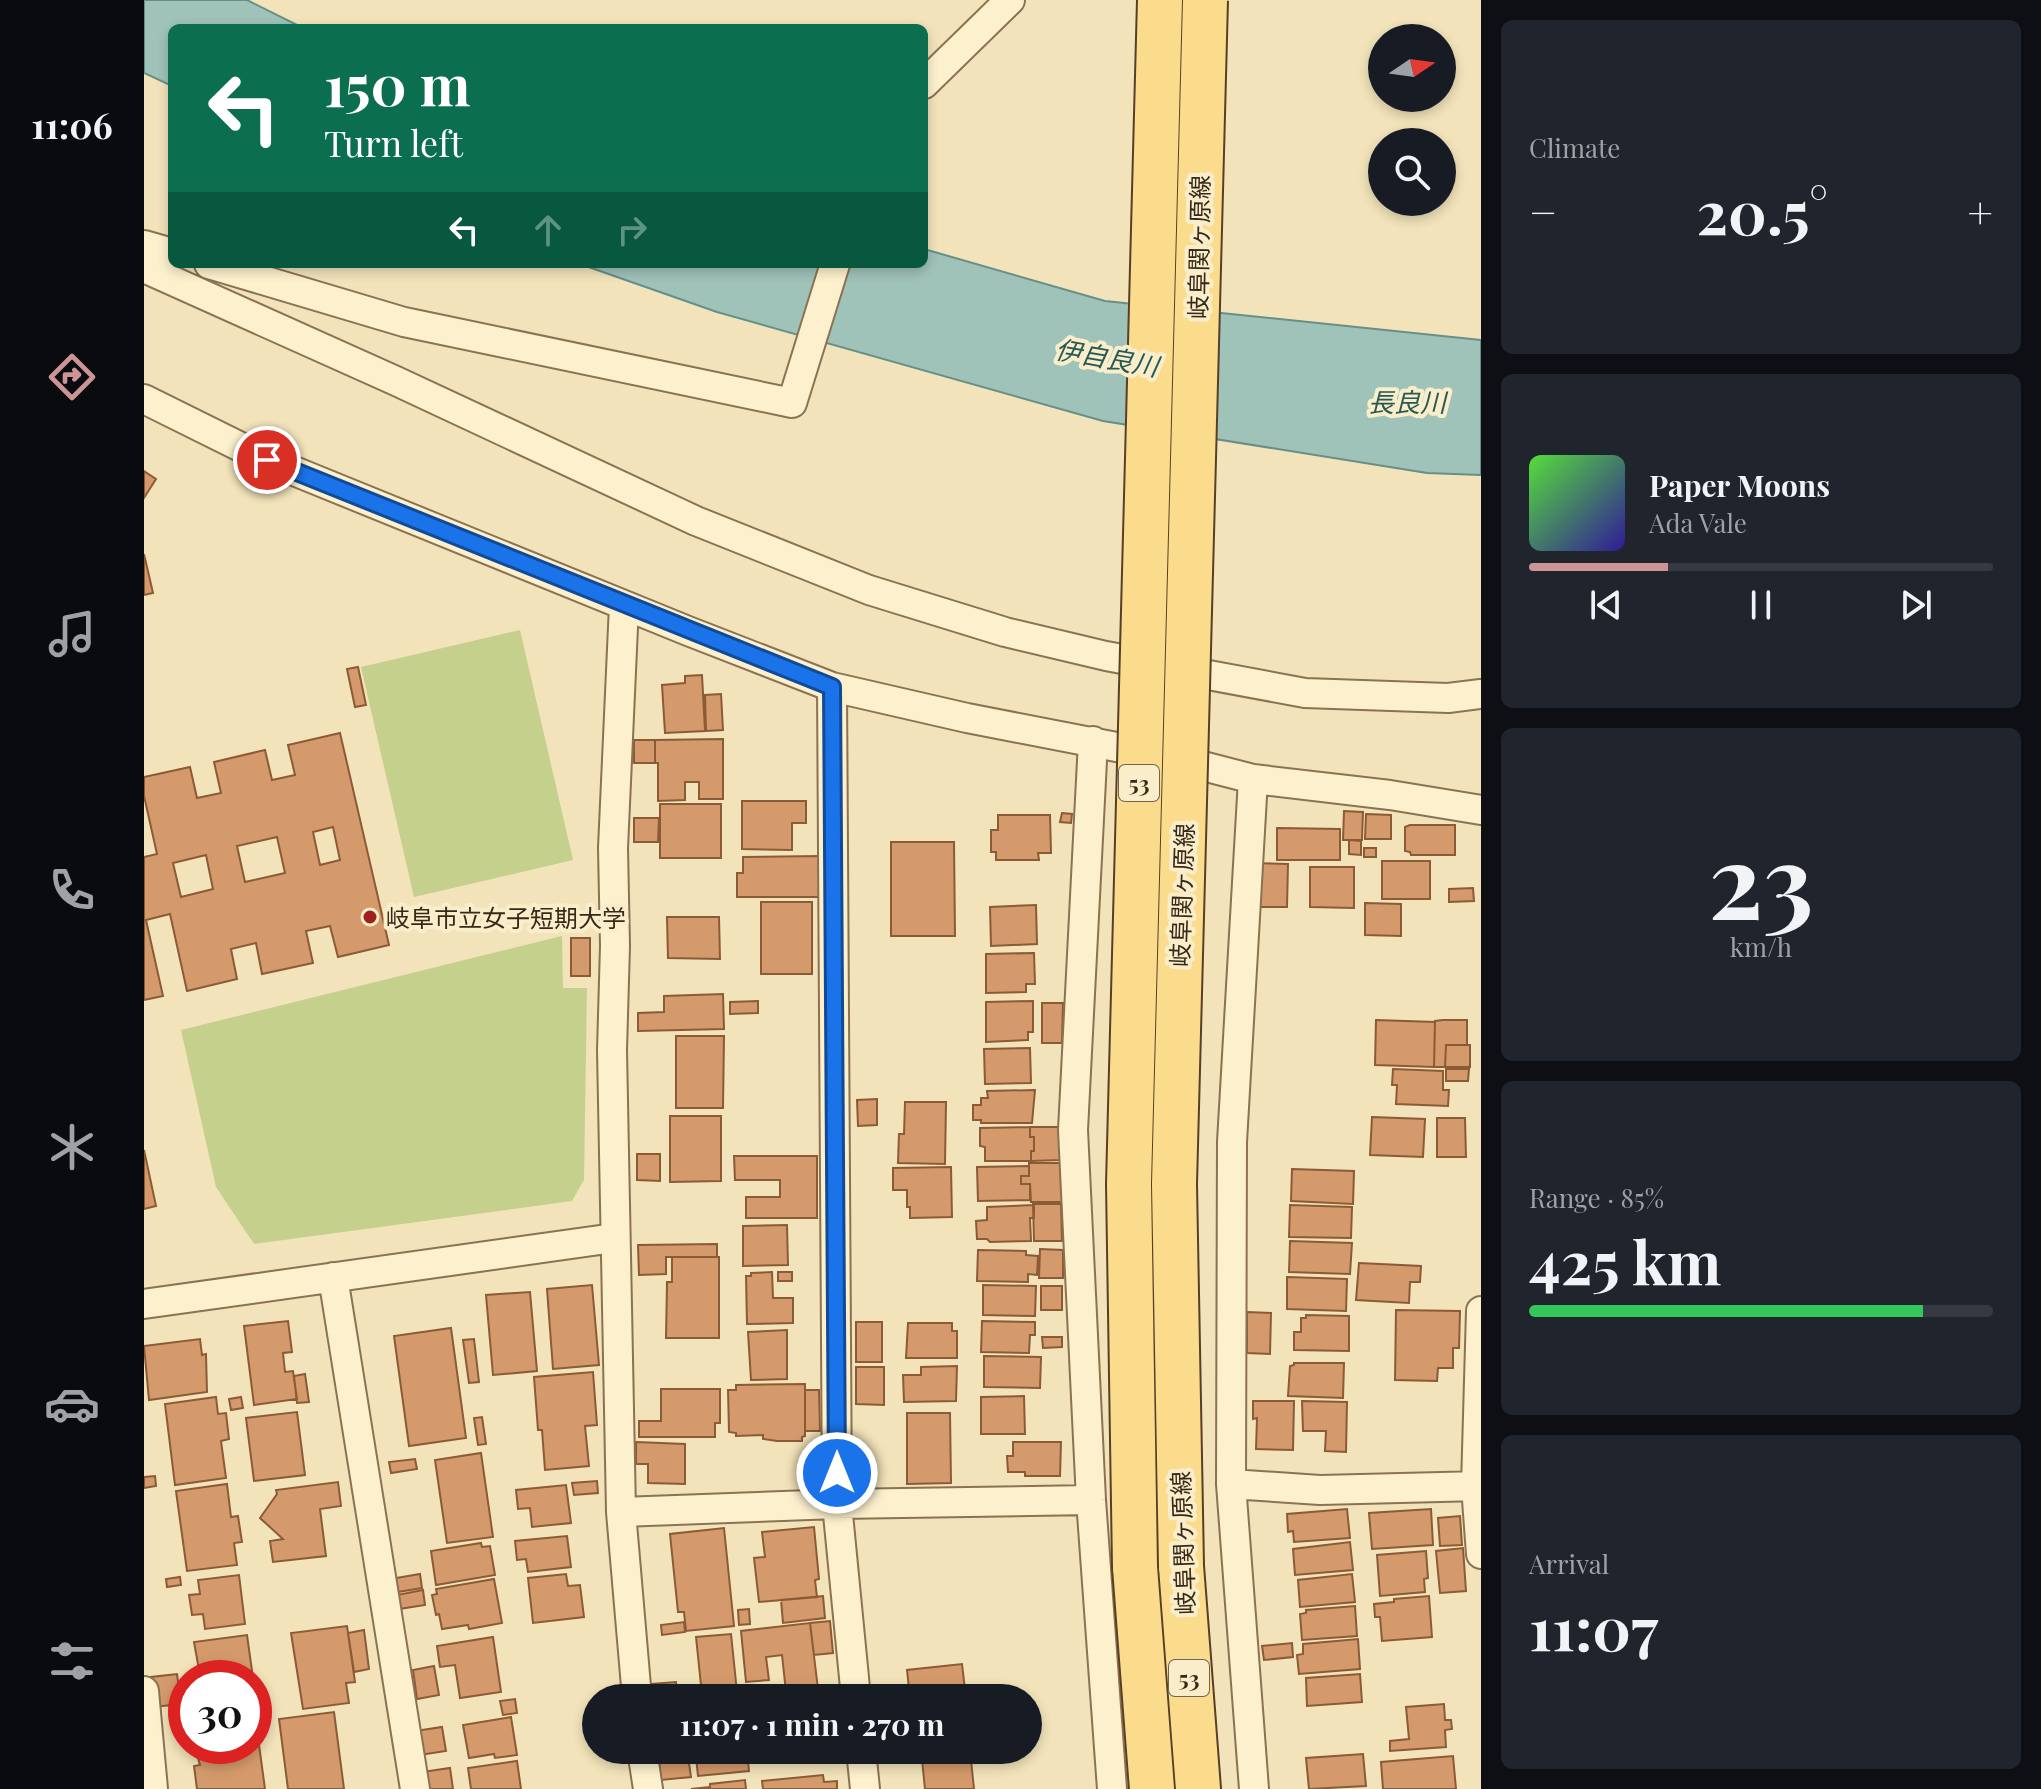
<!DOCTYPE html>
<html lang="en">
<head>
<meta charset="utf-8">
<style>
	body { margin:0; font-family:"Playfair Display","Noto Sans JP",serif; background:#20242c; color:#f1f3f6; height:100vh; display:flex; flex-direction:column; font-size:30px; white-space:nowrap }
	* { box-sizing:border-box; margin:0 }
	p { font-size:26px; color:#9ea1a6 }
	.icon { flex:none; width:44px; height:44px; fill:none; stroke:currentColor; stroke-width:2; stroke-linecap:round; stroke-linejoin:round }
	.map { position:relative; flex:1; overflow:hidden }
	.details { display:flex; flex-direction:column; gap:20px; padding:20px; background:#0d0f14; width:560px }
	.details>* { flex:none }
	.hud { position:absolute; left:24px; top:24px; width:760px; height:244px; border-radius:12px; box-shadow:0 4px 12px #0003; background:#0b6e4f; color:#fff; overflow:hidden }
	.needle { width:52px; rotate:77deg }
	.tools { position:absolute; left:1224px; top:24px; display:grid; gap:16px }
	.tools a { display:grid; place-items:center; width:88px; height:88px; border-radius:50%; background:#171b24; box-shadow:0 4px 12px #0003; font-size:40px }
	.speed { position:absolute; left:24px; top:1660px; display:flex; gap:16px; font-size:40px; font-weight:700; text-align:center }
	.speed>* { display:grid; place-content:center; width:104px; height:104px; border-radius:50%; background:#171b24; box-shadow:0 4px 12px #0003; line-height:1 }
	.speed .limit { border:12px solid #d22; background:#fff; color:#111 }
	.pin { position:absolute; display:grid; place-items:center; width:68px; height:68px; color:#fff; margin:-34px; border:4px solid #fff; border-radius:50%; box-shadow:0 2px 8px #0007 }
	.me { position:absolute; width:88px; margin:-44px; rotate:0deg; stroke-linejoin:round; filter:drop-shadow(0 0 6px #0008) }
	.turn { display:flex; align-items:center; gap:28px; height:168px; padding:0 24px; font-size:36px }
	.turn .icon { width:104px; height:104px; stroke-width:2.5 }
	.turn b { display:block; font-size:56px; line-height:68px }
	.lanes { display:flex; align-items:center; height:76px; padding:0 24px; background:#0003; justify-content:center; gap:40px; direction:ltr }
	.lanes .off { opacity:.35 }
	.big { font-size:60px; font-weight:700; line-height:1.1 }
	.details .card { flex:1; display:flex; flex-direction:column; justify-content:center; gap:12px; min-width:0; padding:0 28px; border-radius:12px; background:#20242c }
	.details .dial { align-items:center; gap:0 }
	.dial b { font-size:104px; line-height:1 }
	.song { display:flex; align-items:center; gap:24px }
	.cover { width:96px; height:96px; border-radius:12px; background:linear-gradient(135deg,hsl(110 70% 55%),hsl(250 70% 35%)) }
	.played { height:8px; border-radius:4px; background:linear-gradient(90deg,#cc9494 30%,#363941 30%) }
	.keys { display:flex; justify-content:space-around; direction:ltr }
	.heat { display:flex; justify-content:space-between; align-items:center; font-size:44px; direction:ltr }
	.charge { height:12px; border-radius:6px; background:linear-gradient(90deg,#34c759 85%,#363941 0) }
	.trip { position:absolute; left:438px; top:1684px; width:460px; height:80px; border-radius:40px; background:#171b24; box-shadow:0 4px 12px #0003; font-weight:700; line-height:80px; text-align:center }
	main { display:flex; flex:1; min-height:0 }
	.tabs { display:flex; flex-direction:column; width:144px; justify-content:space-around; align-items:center; background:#090b0e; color:#9ea1a6 }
	.tabs .icon { width:56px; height:56px }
	.tabs .on { color:#cc9494 }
	.tabs b { font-size:36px; color:#f1f3f6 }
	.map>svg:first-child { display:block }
	.green { fill:#c6d08d }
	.water { fill:#9fc2b9; stroke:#669087; stroke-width:2 }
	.building { fill:#d49a6b; stroke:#8b5b36; stroke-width:2; fill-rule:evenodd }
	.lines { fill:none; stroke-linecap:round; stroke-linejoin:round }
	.street-casing { stroke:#8a7253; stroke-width:32 }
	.primary-casing { stroke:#573f28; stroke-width:48 }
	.street { stroke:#fcf0cd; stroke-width:28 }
	.primary { stroke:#fbdc8c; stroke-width:44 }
	.primary-bridge-casing { stroke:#573f28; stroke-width:48; stroke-linecap:butt }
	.primary-bridge { stroke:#fbdc8c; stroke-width:44 }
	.route-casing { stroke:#114b97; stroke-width:20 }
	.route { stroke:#1a73e8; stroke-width:14 }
	.poi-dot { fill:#9f201d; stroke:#f9edca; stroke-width:3 }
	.labels { text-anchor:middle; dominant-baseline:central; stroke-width:8; stroke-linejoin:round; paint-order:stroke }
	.shield { fill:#f9edca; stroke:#71644e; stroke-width:2 }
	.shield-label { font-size:22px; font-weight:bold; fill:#372919 }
	.street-label { font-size:24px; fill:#372919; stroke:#f9edca }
	.poi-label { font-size:24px; fill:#372919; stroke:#f9edca; text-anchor:start }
	.water-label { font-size:26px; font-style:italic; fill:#275957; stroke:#f9edca }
</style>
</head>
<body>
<main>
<nav class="tabs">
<b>11:06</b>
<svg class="icon on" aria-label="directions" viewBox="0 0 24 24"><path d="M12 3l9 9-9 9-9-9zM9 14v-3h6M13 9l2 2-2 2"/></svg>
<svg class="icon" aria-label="music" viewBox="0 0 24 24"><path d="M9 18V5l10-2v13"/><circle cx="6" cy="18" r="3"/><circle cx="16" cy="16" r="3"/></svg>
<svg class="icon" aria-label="phone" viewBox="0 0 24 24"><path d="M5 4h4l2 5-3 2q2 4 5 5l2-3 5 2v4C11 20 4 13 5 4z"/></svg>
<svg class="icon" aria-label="climate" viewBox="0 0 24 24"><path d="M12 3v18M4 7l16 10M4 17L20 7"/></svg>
<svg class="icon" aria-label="car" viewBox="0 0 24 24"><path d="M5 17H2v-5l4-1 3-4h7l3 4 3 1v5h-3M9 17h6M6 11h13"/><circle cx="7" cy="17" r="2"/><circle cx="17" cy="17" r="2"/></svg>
<svg class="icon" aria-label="filters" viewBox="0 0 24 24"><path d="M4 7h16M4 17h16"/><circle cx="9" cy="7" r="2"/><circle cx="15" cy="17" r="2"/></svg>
</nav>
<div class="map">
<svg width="1337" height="1789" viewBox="0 0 1337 1789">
	<rect width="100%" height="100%" fill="#f2e3ba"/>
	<!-- green -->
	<path class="green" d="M376,630L429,860L270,897L217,667Z
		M418,936L419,988H443L440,1180L428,1201L110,1244L72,1187L37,1030Z"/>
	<!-- water -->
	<path class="water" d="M0,0H103L159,28H28V86L0,73Z
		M780,249L961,301L1337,340V475L1283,473L959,421L573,312L436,264H780Z"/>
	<!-- building -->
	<path class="building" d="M0,471L12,479L0,498Z
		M0,554L9,593L0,595Z
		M214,667L222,705L211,707L203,669Z
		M558,675L561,731L521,733L518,685L541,683V676Z
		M577,694L579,730L562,731L561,695Z
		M196,733L245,945L194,957L186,926L162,931L169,963L118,974L112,943L87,949L93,979L43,991L26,914L2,920L19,996L0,1000V857L13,854L0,796V777L46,767L53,798L77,793L70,762L121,750L128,780L151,775L144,745ZM189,827L196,860L176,865L169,832ZM133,837L141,873L101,882L93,846ZM62,855L69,889L37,897L29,863Z
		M579,739V799H555V782H541V800L514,801V763H511V740Z
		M490,740H511V763H490Z
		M598,801H662V823H648V850L598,849Z
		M516,804H577V858H516Z
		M1200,811L1219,812L1218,840H1199Z
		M918,813L928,814L927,823L916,822Z
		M1222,814L1247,815V839H1221Z
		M854,815H906L907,853H894L895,860H852V852H847V830H854Z
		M490,818H515L514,842H490Z
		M1266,825H1311V855H1267L1266,852L1261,851V827Z
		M1133,828L1196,829V860H1133Z
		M1205,840L1217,841V855L1205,854Z
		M747,842H810L811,936H747Z
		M1220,848H1232V857H1220Z
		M676,856V897H593V873H599V857Z
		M1238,861H1286V899H1238Z
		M1107,863L1144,864L1143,907H1106Z
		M1166,867H1210V908L1166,907Z
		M1329,888L1330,901L1305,902V889Z
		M617,902H668V974H617Z
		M1221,903L1257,904V936L1221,935Z
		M892,905L893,944L847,946L846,907Z
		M523,917H575L576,959L524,958Z
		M427,938H446V976H427Z
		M890,953L891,984H882V992L842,993V954Z
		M579,994L580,1029L494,1031V1013L520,1012V996Z
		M614,1001V1013L586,1014V1002Z
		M889,1001V1032H884V1040L842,1042V1002Z
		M898,1003H919L918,1043H898Z
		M1232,1020L1291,1022L1290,1067L1231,1065Z
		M1299,1020H1323V1045H1302L1301,1067H1290L1291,1021Z
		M532,1036H580L579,1108H532Z
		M1302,1045H1326V1067H1301Z
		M886,1048L887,1083L841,1084L840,1049Z
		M1249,1069L1299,1071V1090H1305L1304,1106L1252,1104L1253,1085H1248Z
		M1302,1069H1325L1324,1081H1302Z
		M891,1090L888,1123H837V1120H829V1105H837V1098H844L843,1091Z
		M733,1099V1125L714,1126L713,1100Z
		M761,1102H802L801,1164L754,1163L755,1134H760Z
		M526,1116H577V1181L526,1182Z
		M1228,1117L1281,1119L1279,1157L1226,1155Z
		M1293,1118H1321L1322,1157H1293Z
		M886,1127V1137H890V1151H887V1161H841V1147L836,1146V1128Z
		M886,1127H917V1160L887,1161V1151H890V1137H886Z
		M0,1150L12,1206L0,1209Z
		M493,1154H516V1181L493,1180Z
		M590,1156H673V1218H602V1197H636V1180H591Z
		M885,1163H918L919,1202H887L886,1184H877V1176H885Z
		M885,1166V1176H877V1184H886V1200L834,1201L833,1167Z
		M807,1167L808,1217L766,1218V1207H763V1190H749V1168Z
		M1148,1169L1210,1171L1209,1204L1147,1201Z
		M889,1204H917L918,1241H890Z
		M890,1205V1218H886L887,1241L846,1242L843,1239H833L832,1221L843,1220V1207Z
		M1146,1205L1208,1207L1207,1238L1145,1237Z
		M643,1225L644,1265L599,1266V1226Z
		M1146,1241L1208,1243L1206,1274L1145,1272Z
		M573,1244V1257H522V1274L495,1275L494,1245Z
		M896,1249L919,1250V1278H895Z
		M834,1250L882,1251V1255L894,1256L893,1275L884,1274V1282L833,1281Z
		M528,1257H575V1338H522L523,1282H528Z
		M1215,1263L1277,1266L1276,1282H1266L1265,1303L1212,1300Z
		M628,1272L629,1298H649V1323L603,1324L602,1276H607V1273Z
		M634,1272H648V1281H634Z
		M1143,1277L1203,1279L1202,1311L1143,1309Z
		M448,1285L455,1365L409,1369L403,1289Z
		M839,1285L892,1286L891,1316L839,1315Z
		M897,1286H918V1310H897Z
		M386,1292L393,1371L349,1375L342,1295Z
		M1252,1310L1316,1311L1315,1348H1309V1368H1294L1293,1381L1251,1380Z
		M1103,1312L1127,1313L1126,1354L1103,1353Z
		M1162,1315L1205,1316V1351L1150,1350V1332H1157V1318H1162Z
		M144,1321L148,1352L139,1353L141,1372L149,1371L153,1399L110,1405L100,1326Z
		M838,1321L891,1322V1335H886L885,1353L837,1352Z
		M712,1322H738V1362H712Z
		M764,1323H808V1331H813V1358H762Z
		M307,1328L322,1438L265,1446L250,1336Z
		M643,1330V1379L607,1380L604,1332Z
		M898,1337H918V1347L899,1348Z
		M56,1339L58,1355L62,1354L63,1392L5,1400L0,1346Z
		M330,1339L335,1382L325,1383L319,1340Z
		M840,1356L897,1357L896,1388L840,1387Z
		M1150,1363H1200L1199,1398L1144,1396L1146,1366L1150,1365Z
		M813,1366L812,1401L760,1402L759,1375H777V1367Z
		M712,1367H740V1405L712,1404Z
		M449,1372L453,1425L441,1426L445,1466L401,1470L398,1430H394L390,1377Z
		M161,1374L165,1402L153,1403L150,1376Z
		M661,1384V1436L658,1437V1441H633L619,1439V1435L592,1436V1433L585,1432L584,1390H592V1385Z
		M517,1389H576V1423H571V1437H495V1421H517Z
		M661,1390H675L676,1431H661Z
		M880,1396L881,1434H837V1397Z
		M72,1397L74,1414L82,1413L85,1439L77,1441L82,1478L31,1485L21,1404Z
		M97,1397L99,1408L87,1410L85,1399Z
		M1109,1401H1150L1149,1450L1112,1449L1113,1418L1109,1419Z
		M1158,1401L1203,1402L1202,1452L1181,1451L1182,1431H1159Z
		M153,1412L161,1475L110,1481L102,1418Z
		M763,1413H806L807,1483L763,1484Z
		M338,1417L342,1444L334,1445L330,1418Z
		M492,1442L541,1444V1484L504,1483V1464H492Z
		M869,1442H917L916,1476H881V1472H864L863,1456H869Z
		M337,1453L349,1537L303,1543L291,1460Z
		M271,1459L273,1469L247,1473L245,1462Z
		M11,1476L12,1486L0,1488V1477Z
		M453,1481L454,1493L430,1495L428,1483Z
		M194,1482L197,1506L176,1509L182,1556L129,1562L126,1541L139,1539L116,1518L133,1494L132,1490Z
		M83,1484L87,1517L94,1516L98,1542L90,1543L93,1565L43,1571L32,1491Z
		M422,1485L427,1523L388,1527L386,1508L374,1509L372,1490Z
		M1203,1509L1206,1538L1150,1542L1149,1531L1144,1532L1143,1514Z
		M1287,1509L1289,1545L1228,1549L1225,1513Z
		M1316,1516L1318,1545L1296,1546L1294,1518Z
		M670,1527L675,1579L671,1580L673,1597L615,1602L610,1558L621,1557L618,1532Z
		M580,1528L590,1626L542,1631L540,1612H534L526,1534Z
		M423,1536L427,1567L384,1572L382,1559L373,1560L371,1541Z
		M1206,1542L1209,1570L1151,1575L1149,1549Z
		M337,1543L338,1547L346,1546L351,1575L292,1585L287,1551Z
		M1319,1548L1322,1591L1296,1593L1292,1551Z
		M1282,1551L1284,1578L1280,1579L1281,1592L1236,1596L1233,1555Z
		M276,1574L278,1588L254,1592L252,1578Z
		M422,1574L424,1586L436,1585L440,1617L389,1623L384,1578Z
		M1208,1574L1211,1602L1156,1607L1154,1580Z
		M95,1575L101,1624L61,1629L59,1614L48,1615L45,1595L56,1594L54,1580Z
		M36,1577L37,1585L23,1587L22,1579Z
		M350,1579L358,1623L325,1629L324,1625L298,1629L295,1614L292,1615L288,1595L293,1594L292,1589Z
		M279,1590L281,1605L255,1609L253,1595Z
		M679,1596L681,1618L639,1623L637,1600Z
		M1285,1596L1288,1637L1238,1641L1236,1617H1231L1230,1604L1250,1602V1599Z
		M1211,1606L1213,1636L1158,1640L1156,1614L1162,1613V1610Z
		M605,1609L606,1624L595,1625L594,1610Z
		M686,1621L689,1653L670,1655L666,1623Z
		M540,1622L541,1632L518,1635L517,1625Z
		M666,1623L674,1689L642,1692L638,1655L622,1657L625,1680L602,1682L597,1631Z
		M203,1626L211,1682L202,1683L205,1703L159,1709L147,1633Z
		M220,1630L225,1669L210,1672L204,1633Z
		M587,1634L593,1692L558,1695L552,1637Z
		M103,1635L109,1678H68L67,1669L55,1670L50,1642Z
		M349,1637L357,1692L316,1698L311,1665L296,1667L293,1646Z
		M1214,1639L1216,1669L1155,1674L1153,1655L1159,1654V1644Z
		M1148,1643L1149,1657L1120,1660L1118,1646Z
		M818,1664L822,1698H763L761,1689H765L763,1670Z
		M290,1666L295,1695L273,1699L269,1670Z
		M33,1674L37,1704L10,1707L7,1677Z
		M1216,1674L1218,1702L1163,1706L1162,1678Z
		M532,1682L534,1698H510L508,1684Z
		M691,1692L692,1698H664V1694Z
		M371,1699L373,1713L359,1715L356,1701Z
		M1300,1704L1301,1720H1307L1308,1729L1301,1730L1302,1747L1246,1751V1741L1265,1739L1262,1707Z
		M110,1708L121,1789H53L50,1766L56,1765L54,1758L68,1756L67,1746H110Z
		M190,1712L200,1789H144L135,1719Z
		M367,1717L373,1755L351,1758L350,1754L325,1758L319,1725Z
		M298,1727L302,1751L275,1755L271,1731Z
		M546,1750H603L605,1771L554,1776L552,1757L547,1758Z
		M627,1750H669L670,1757L629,1761Z
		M674,1750H698L699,1760L676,1763Z
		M777,1750H826L830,1789H781Z
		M1219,1754L1222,1786L1165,1789L1162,1758Z
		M544,1756L547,1777L517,1780L515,1759Z
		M1309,1756L1312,1789H1239L1237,1762Z
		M373,1761L377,1789H327L324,1768Z
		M306,1768L309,1789H280L278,1772Z
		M679,1775L680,1782L693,1781V1789H619L618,1781Z
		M601,1780L602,1789H547L566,1787V1784Z"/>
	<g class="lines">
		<!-- street casing -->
		<g class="street-casing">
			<path id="street" d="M780,84L866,0
				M0,245L28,253
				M65,264L260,322L648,403L691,264
				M0,268L252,381L552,521L725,590L861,632L962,656L1161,693L1304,698L1337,694
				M0,399L123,460L544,631L688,687L823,718L1024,757L1109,779L1246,795L1337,810
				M480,605L469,848L471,946L468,1050L477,1512L493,1698
				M688,687L693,1504L712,1698
				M949,741L929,1130L947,1500L968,1789
				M1109,779L1088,1142L1087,1484L1110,1789
				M189,1277L271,1789
				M0,1304L470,1238
				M1337,1311L1332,1486L1337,1554
				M1087,1484L1176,1490L1337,1486
				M477,1512L693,1504L947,1500
				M0,1691L9,1789
				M498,1750L504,1789
				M717,1750L721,1789"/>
		</g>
		<!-- primary casing -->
		<g class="primary-casing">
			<path id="primary" d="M1037,1566L1054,1789
				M991,1567L1008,1789"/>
		</g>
		<!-- street -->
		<use href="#street" class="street"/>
		<!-- primary -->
		<use href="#primary" class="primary"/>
		<!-- primary-bridge casing -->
		<g class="primary-bridge-casing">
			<path id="primary-bridge" d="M1037,1566L1030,1184L1061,0
				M991,1567L985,1184L1016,0"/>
		</g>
		<!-- primary-bridge -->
		<use href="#primary-bridge" class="primary-bridge"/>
	</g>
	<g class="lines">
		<!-- route casing -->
		<g class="route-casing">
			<path id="route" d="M123,460L688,687L693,1473"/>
		</g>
		<!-- route -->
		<use href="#route" class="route"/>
	</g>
	<!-- markers -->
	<circle class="poi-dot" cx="226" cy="917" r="8"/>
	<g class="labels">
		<!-- shield labels -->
		<g class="shield">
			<rect x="975" y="765" width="40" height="36" rx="6"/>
			<rect x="1025" y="1660" width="40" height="36" rx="6"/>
		</g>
		<g class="shield-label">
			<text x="995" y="783">53</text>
			<text x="1045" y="1678">53</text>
		</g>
		<!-- street labels -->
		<g class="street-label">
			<text transform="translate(1054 247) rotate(-89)">岐阜関ヶ原線</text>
			<text transform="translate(1037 895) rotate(-88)">岐阜関ヶ原線</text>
			<text transform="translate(1038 1543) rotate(-92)">岐阜関ヶ原線</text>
		</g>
		<!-- poi labels -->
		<g class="poi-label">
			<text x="242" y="917">岐阜市立女子短期大学</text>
		</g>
		<!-- water labels -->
		<g class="water-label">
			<text transform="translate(963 357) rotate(10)">伊自良川</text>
			<text x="1263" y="401">長良川</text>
		</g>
	</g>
</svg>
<div class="tools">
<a><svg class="needle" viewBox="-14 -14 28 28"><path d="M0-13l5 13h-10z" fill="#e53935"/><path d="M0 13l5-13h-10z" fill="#9ea1a6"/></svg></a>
<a><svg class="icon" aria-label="search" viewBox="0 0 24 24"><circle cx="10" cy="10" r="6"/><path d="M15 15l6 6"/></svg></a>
</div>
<div class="speed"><div class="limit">30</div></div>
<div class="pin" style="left:123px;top:460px;background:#d93025"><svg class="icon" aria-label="arrive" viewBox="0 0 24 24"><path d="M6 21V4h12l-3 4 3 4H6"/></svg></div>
<svg class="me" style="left:693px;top:1473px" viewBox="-20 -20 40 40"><circle r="17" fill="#1a73e8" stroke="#fff" stroke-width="3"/><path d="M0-11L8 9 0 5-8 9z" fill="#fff"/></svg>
<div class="trip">11:07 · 1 min · 270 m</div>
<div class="hud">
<div class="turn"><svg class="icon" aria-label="left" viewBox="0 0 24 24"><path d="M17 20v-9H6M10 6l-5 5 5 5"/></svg><div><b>150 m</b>Turn left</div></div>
<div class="lanes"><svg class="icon" aria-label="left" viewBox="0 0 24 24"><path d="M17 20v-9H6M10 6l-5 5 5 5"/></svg><svg class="icon off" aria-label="ahead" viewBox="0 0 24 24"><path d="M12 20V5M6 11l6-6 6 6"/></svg><svg class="icon off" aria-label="right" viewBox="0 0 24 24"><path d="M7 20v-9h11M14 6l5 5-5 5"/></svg></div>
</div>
</div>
<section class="details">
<div class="card"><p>Climate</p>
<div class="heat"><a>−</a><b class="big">20.5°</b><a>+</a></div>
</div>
<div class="card">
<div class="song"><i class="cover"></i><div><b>Paper Moons</b><p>Ada Vale</p></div></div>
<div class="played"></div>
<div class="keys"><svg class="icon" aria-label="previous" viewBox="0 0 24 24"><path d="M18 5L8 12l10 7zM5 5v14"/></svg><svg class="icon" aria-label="pause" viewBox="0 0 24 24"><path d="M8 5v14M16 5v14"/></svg><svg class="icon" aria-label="next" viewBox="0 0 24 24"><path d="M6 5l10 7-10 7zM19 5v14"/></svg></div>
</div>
<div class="card dial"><b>23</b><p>km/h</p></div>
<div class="card"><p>Range · 85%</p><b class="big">425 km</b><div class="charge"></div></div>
<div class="card"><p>Arrival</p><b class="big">11:07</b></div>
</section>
</main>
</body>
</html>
